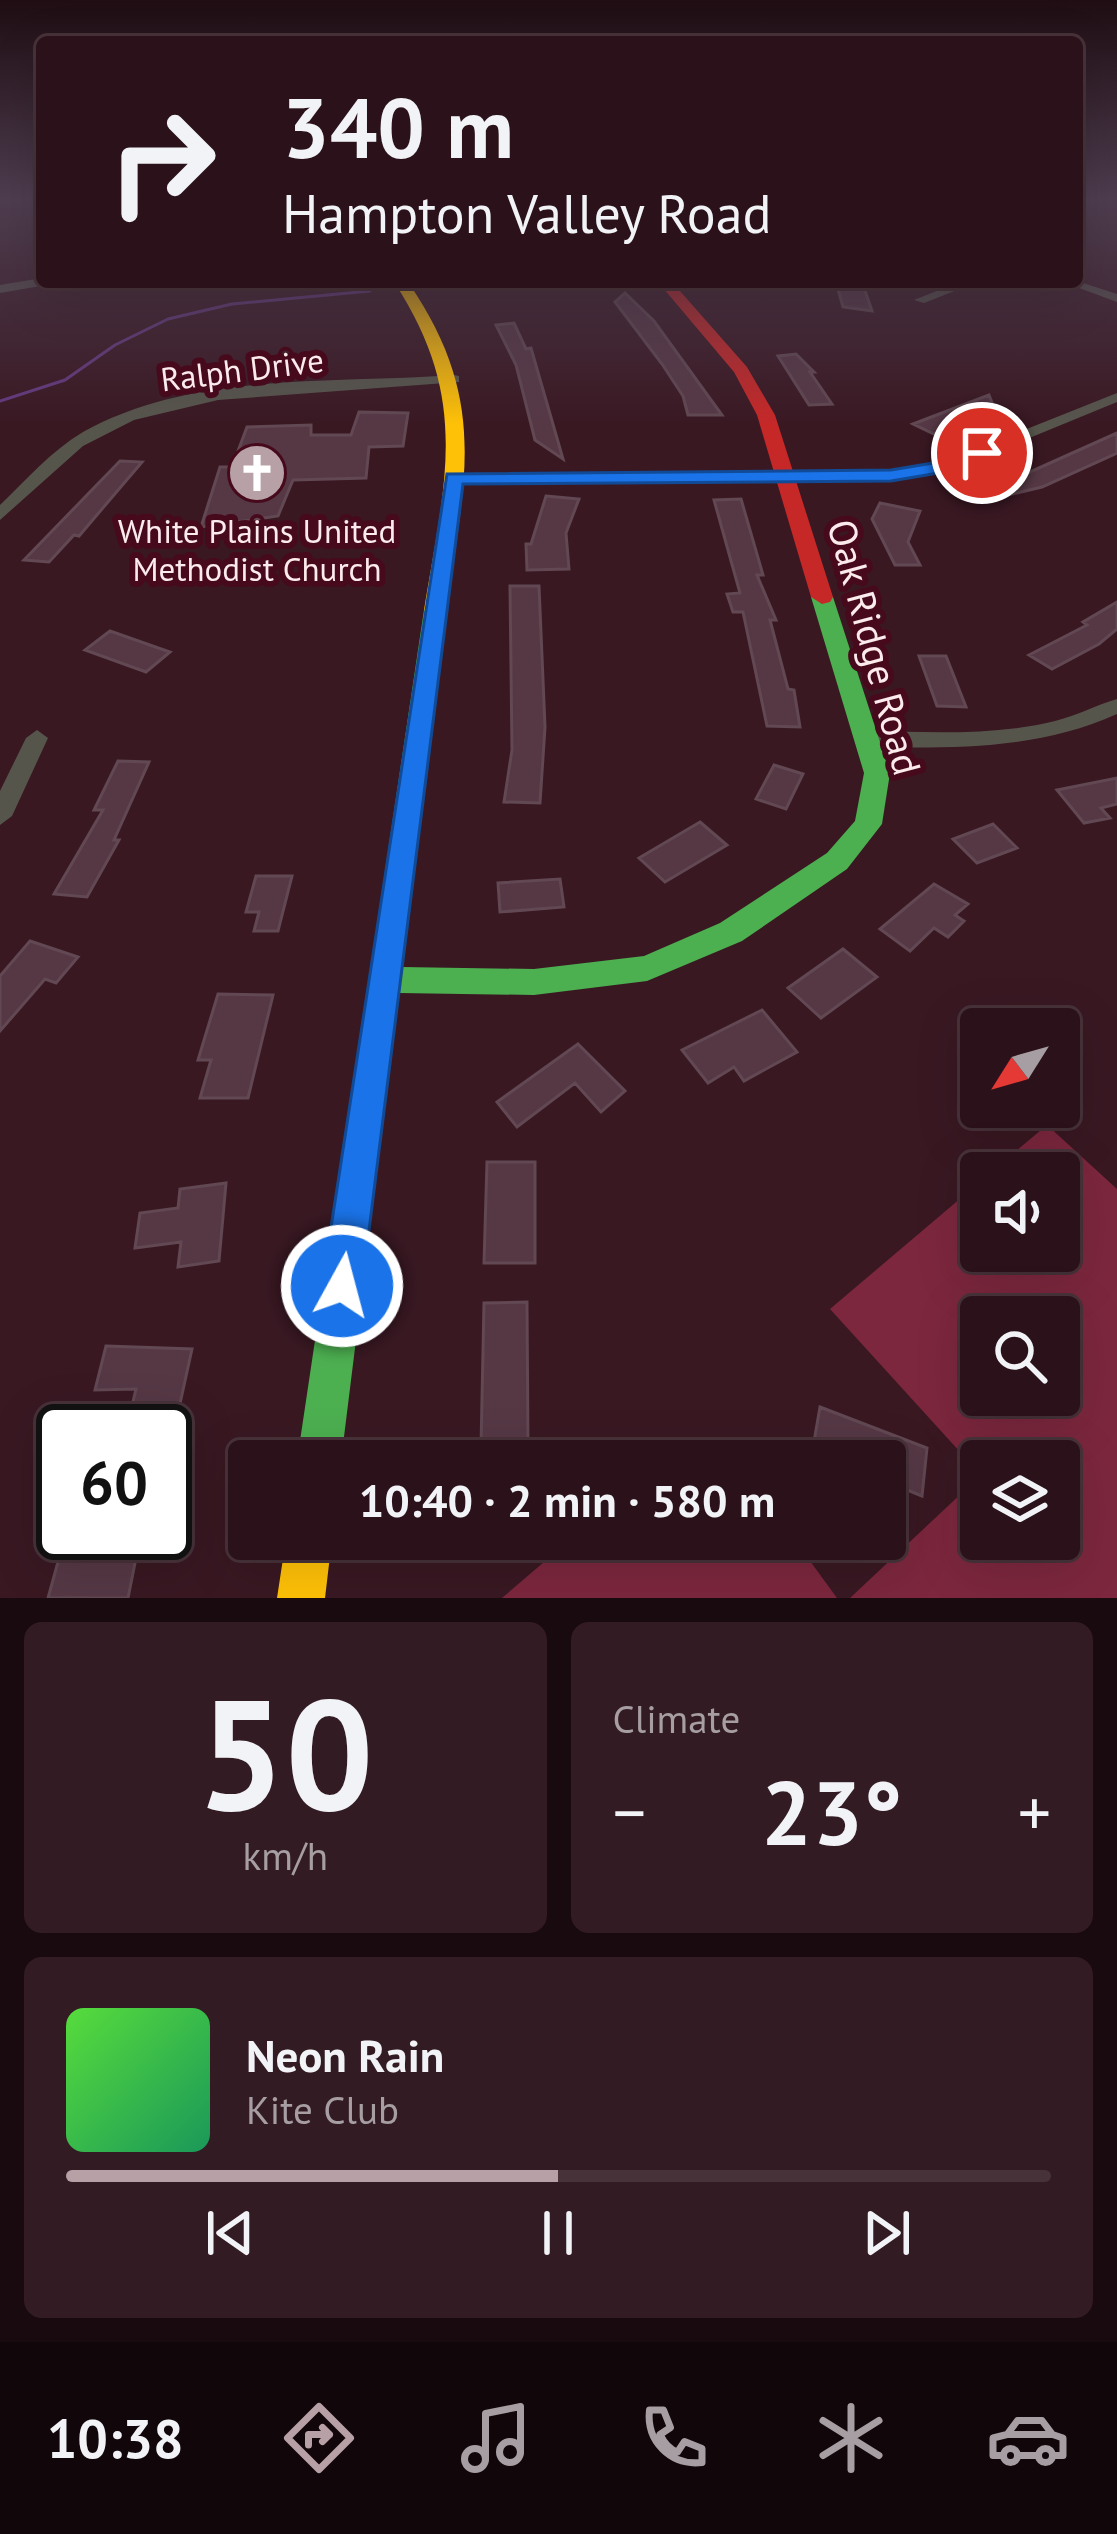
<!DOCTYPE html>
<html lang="en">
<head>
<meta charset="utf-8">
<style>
	body { margin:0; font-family:"PT Sans",sans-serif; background:#331b23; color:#f1f3f6; height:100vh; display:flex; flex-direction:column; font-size:45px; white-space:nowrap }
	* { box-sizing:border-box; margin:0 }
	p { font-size:39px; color:#a69ea2 }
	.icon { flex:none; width:66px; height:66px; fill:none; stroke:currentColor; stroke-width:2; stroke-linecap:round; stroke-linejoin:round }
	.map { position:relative; height:1598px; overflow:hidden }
	.side { display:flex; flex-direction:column; gap:24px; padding:24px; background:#180a0e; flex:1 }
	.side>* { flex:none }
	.guide { position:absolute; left:36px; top:36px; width:1047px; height:252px; border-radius:12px; box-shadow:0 12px 48px #0002,0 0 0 3px #473239; background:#2b121a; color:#f1f3f6; overflow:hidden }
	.needle { width:78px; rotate:233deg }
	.tools { position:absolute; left:960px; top:1008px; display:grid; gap:24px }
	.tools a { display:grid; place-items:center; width:120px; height:120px; border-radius:12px; background:#2b121a; box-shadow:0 12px 48px #0002,0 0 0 3px #473239; font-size:60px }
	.speed { position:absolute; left:36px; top:1404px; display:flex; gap:24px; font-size:60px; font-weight:700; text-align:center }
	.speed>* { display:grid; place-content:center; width:156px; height:156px; border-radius:50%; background:#2b121a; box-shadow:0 12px 48px #0002,0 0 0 3px #473239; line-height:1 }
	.speed .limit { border:6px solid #111; border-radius:18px; background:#fff; color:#111 }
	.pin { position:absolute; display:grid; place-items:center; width:102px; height:102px; color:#fff; margin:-51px; border:6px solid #fff; border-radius:50%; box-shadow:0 3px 12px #0007 }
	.me { position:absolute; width:132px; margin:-66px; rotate:7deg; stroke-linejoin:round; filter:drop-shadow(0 0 9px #0008) }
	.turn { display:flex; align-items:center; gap:42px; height:252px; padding:0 48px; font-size:54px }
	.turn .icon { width:156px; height:156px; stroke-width:2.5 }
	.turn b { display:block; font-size:84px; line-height:102px }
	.big { font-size:90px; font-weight:800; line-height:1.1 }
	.side .card { flex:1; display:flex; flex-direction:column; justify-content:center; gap:18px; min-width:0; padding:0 42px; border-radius:18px; background:#331b23 }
	.side .dial { align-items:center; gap:0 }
	.dial b { font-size:156px; line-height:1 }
	.song { display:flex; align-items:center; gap:36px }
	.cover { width:144px; height:144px; border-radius:18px; background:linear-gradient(135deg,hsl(110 70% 55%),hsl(150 70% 35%)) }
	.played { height:12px; border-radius:6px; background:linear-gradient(90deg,#b8a1a6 50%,#473239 50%) }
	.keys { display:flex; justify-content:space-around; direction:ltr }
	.heat { display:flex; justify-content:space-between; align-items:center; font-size:66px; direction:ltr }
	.side .tiles { flex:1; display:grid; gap:24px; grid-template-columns:1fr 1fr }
	.card:last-child { grid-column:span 2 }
	.trip { position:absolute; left:228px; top:1440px; width:678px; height:120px; border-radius:12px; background:#2b121a; box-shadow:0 12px 48px #0002,0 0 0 3px #473239; font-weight:800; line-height:120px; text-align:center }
	.tab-bar { display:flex; height:192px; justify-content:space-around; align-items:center; background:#11070a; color:#a69ea2 }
	.tab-bar .icon { width:84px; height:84px }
	.tab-bar .selected { color:#b8a1a6 }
	.tab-bar b { font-size:54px; color:#f1f3f6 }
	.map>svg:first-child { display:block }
	.forest { fill:#7c273e; fill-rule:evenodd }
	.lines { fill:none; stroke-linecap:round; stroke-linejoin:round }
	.stream { stroke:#653a81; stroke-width:3 }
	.building { fill:#563845; stroke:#614852; stroke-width:3 }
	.street { fill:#56554c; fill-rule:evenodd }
	.fast { fill:#4caf50; fill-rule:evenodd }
	.slow { fill:#ffc107; fill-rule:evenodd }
	.jam { fill:#c62828; fill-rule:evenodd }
	.route { fill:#1a73e8; stroke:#114b97; stroke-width:3 }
	.labels { text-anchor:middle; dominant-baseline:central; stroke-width:12; stroke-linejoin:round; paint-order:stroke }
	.far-street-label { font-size:33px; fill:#fcebed; stroke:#470a1d }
	.far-poi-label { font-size:33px; fill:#fcebed; stroke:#470a1d }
	.street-label { font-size:39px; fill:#fcebed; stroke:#470a1d }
</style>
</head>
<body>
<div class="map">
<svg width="1117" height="1598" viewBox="0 0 1117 1598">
	<rect width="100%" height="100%" fill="#391822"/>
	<!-- forest -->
	<path class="forest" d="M1047,1125L1117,1189V1598H850L981,1475L830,1309L981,1181V1251H1059V1173H990ZM981,1317H1059V1395H981ZM1059,1461V1539H981V1461Z
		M571,1539H794L837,1598H502Z"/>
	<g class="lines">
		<!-- stream -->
		<path class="stream" d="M0,401L65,380L115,345L168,319L232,304L370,291"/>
	</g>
	<!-- building -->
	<path class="building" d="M836,282H862L872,311L843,307Z
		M625,293L654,321L722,415H688L683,396L662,364L615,302Z
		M514,323L526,349L531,348L563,459L535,440L516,365L496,325Z
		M796,354L814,372H810L832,404L809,405L778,356Z
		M989,395L995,410L934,434L913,424Z
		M359,412L408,413L403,446L369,447L366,478L293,480L278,516L201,527L220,467H232L247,427L311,425V435H351Z
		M1117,433V453L1042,487L995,498L992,489Z
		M120,461L142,462L79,536L74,535L49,562L24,560Z
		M546,496L579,499L566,533L569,569L527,570L526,544H531Z
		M741,499L763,575H757L776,620H770L788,689L794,690L800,727L767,726L743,612H733L727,594L740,593L714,500Z
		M880,503L920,511L908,542L920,565H895L872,519Z
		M510,586H539L545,727L540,803L504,802L512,750Z
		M1117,602V629L1099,644L1052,669L1029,655L1087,625L1083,622Z
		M110,631L170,652L146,672L85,650Z
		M919,656H946L966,707L937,706Z
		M118,761L149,762L114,840H119L87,897L54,894L103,810H94Z
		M774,765L803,774L786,809L756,799Z
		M1117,778V804L1101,808L1110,818L1084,823L1057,790Z
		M700,822L727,845L665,882L639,858Z
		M993,824L1017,848L977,863L953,839Z
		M256,876H292L278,931H254L259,912H246Z
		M560,879L564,907L500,912L498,883Z
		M934,884L968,904L955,915L964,921L948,937L934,928L910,951L880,929Z
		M30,941L78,957L56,983L45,979L0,1031V976Z
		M843,949L877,977L821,1018L788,988Z
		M218,994L273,995L248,1098H200L211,1060H198Z
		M762,1010L797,1052L744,1081L734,1067L708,1083L682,1050Z
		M578,1044L625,1091L601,1112L575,1083L517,1127L497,1102Z
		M487,1162H535V1263H484Z
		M226,1183L219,1261L178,1267L181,1242L135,1248L140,1213L178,1208L180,1189Z
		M527,1302L528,1446L481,1447L484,1303Z
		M106,1346L192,1349L174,1431H126L136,1389L95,1390Z
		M820,1407L927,1448L922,1496L885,1481V1461H833L812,1453Z
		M66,1533H141L128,1598H48Z"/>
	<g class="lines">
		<!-- street -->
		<path class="street" d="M42,278L46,285L0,293V285Z
			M1077,281L1117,294V302L1063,282Z
			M959,282H977L924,303L914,300Z
			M454,375L459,376V382L218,400L134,420L83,446L0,520V505C26,480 51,451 83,432C192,371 333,384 454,375Z
			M1117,393V402L956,468L891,481L454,483L446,478L454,473L891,471L946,461Z
			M1117,699V714C1037,750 953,748 867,747L856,739L867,731C929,732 994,736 1055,721C1076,716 1096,705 1117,699Z
			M37,730L48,738L12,816L0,825V791L26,738Z"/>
		<!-- fast -->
		<path class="fast" d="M822,590L833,597L890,773L882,824L847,869L742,941L647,981L534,995L399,993L341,1461H297L424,610L435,603L446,610L402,967L534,969L644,956L720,923L827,853L855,821L864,773L811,597Z"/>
		<!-- slow -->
		<path class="slow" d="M394,282H408C489,400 465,478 446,610L435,617L424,610C445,481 471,399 394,282Z
			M286,1539H332L325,1598H277Z"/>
		<!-- jam -->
		<path class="jam" d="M658,282H672L747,367L775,415L833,597L830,602L822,604L811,597L757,415L734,372Z"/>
	</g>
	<!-- sky -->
	<linearGradient id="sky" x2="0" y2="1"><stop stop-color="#1f0d13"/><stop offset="0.47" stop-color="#4e3d4f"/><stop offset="1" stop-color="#4e3d4f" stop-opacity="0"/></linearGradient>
	<rect width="1117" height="425" fill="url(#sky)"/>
	<!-- route -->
	<path class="route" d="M982,447L988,449V457L956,470L891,481L463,484L362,1286L356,1300L342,1306L328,1300L322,1286L447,474L891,470L945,461Z"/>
	<!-- icons -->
	<defs>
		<g id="church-disc" transform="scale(3)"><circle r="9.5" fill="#b8a1a6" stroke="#470a1d"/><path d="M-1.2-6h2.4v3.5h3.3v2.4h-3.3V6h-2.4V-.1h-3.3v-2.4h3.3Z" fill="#fff"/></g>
	</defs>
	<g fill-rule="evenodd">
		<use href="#church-disc" x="257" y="473"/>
	</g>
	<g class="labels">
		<!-- far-street labels -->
		<g class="far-street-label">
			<text transform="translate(242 369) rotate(-7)">Ralph Drive</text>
		</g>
		<!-- far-poi labels -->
		<g class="far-poi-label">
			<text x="257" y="530">White Plains United<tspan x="257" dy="38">Methodist Church</tspan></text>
		</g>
		<!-- street labels -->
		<g class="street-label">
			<text transform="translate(875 647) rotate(75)">Oak Ridge Road</text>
		</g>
	</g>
</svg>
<div class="tools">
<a><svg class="needle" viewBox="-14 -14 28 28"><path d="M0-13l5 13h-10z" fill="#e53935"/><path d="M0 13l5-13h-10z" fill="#a69ea2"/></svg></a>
<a><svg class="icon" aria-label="sound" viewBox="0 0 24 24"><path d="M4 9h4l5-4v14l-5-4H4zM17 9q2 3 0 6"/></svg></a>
<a><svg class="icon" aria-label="search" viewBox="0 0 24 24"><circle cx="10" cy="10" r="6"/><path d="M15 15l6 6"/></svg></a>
<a><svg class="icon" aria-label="layers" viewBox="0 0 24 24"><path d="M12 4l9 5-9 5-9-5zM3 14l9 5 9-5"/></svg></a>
</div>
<div class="speed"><div class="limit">60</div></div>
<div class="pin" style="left:982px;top:453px;background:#d93025"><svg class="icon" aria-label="arrive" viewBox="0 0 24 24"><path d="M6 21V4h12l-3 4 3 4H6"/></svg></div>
<svg class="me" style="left:342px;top:1286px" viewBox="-20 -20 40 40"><circle r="17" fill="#1a73e8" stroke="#fff" stroke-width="3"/><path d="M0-11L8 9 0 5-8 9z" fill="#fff"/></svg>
<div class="trip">10:40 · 2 min · 580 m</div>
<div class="guide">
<div class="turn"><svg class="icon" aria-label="right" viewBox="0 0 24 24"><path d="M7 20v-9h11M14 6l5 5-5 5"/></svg><div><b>340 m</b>Hampton Valley Road</div></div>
</div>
</div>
<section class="side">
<div class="tiles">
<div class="card dial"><b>50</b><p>km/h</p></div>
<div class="card"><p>Climate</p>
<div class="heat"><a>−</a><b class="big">23°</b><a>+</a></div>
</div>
<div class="card">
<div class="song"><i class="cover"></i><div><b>Neon Rain</b><p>Kite Club</p></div></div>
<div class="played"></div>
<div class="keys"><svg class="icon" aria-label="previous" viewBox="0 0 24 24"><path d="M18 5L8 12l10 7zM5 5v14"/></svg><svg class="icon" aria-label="pause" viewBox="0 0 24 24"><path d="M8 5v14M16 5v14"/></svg><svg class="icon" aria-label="next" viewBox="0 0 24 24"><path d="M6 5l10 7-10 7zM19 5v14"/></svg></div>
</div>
</div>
</section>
<nav class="tab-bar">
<b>10:38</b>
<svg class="icon selected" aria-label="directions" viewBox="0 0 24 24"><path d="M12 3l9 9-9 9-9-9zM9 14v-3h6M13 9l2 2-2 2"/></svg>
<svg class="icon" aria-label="music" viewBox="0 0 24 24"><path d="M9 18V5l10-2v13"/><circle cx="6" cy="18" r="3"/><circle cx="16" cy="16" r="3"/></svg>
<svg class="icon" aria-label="phone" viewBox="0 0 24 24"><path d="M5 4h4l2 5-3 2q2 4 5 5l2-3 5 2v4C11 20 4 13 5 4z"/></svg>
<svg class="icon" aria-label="climate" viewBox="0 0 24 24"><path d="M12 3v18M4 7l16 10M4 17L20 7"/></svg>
<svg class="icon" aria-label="car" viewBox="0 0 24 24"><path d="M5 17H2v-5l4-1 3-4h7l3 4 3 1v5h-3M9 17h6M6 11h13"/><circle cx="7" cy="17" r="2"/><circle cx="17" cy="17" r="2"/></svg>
</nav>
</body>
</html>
